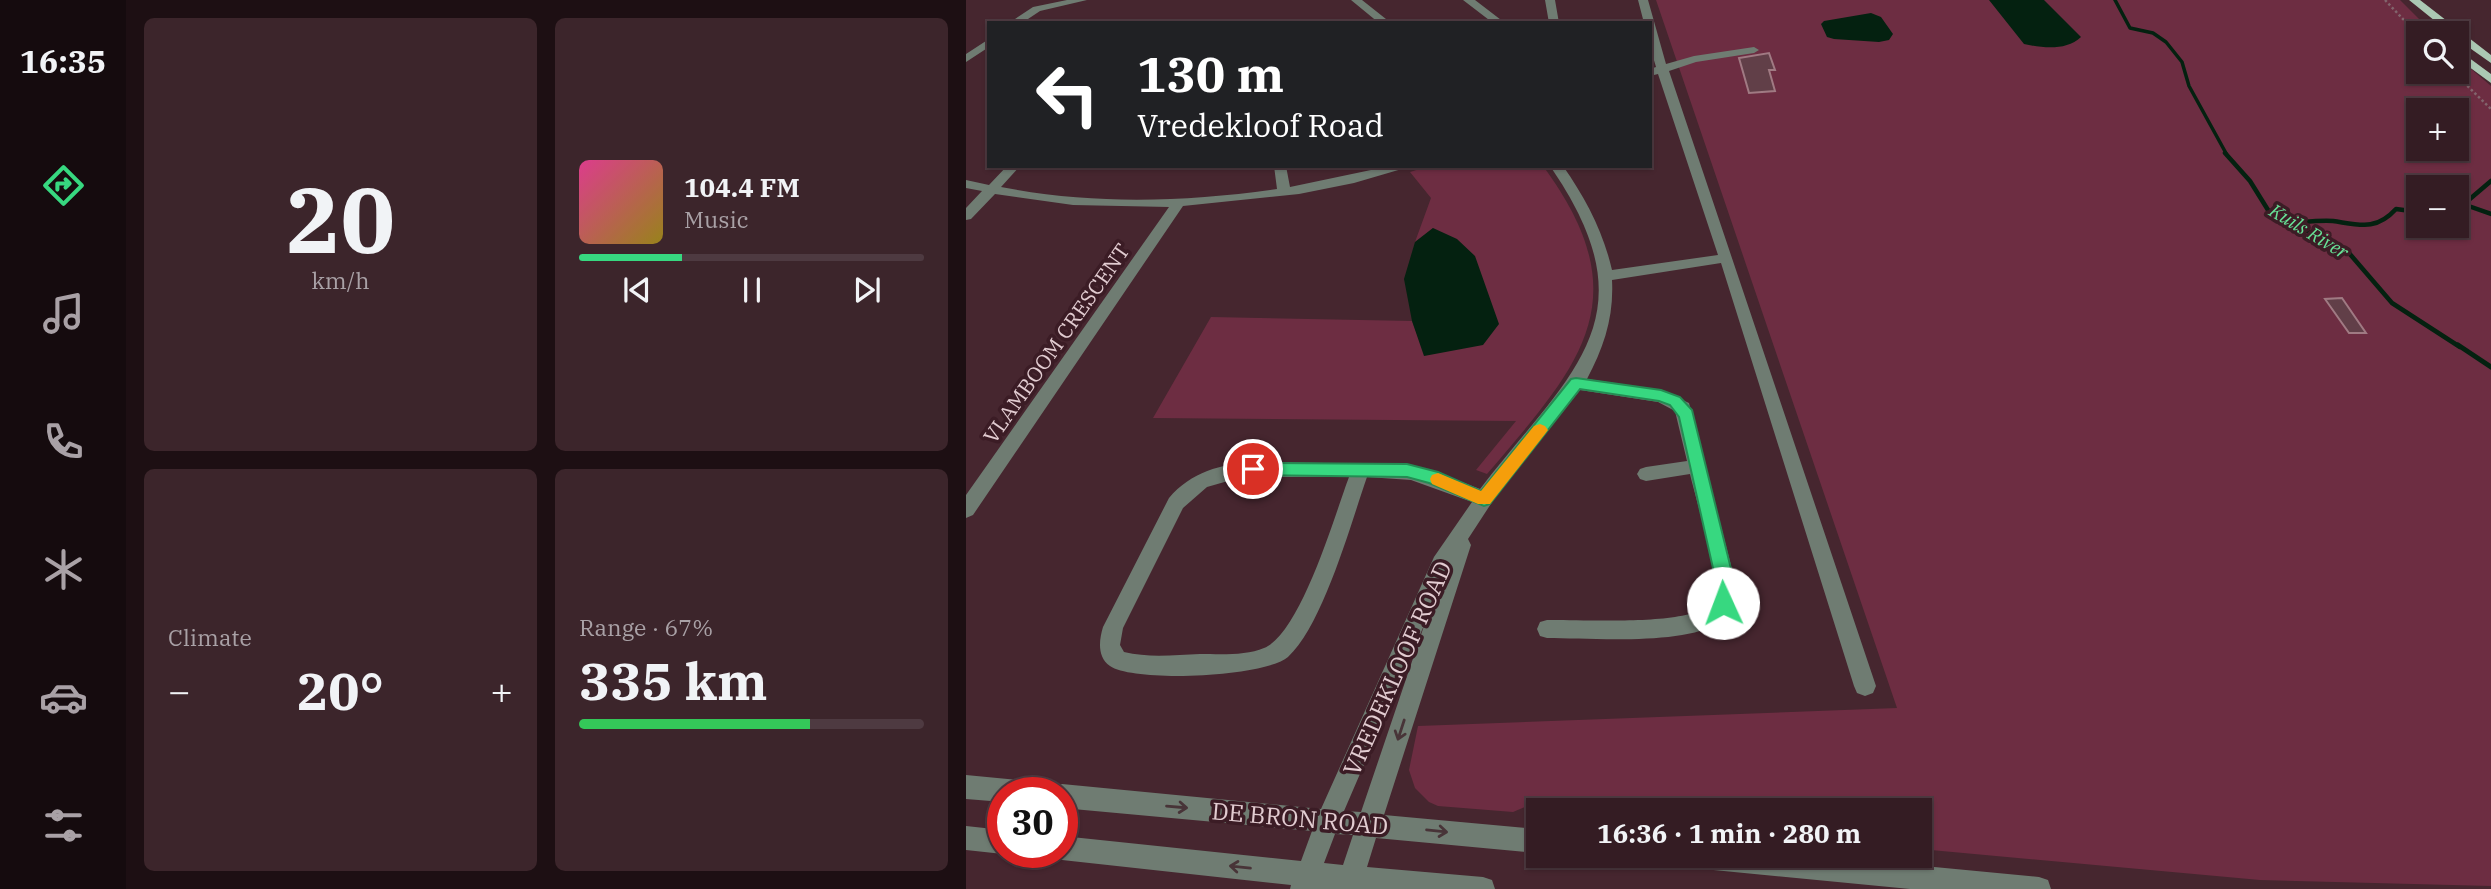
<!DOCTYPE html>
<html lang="en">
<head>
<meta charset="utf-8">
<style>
	body { margin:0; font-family:"IBM Plex Serif",serif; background:#3c252b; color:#f1f3f6; height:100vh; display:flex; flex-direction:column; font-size:26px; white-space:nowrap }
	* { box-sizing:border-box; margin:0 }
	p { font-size:23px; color:#a9a1a6 }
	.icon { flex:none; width:38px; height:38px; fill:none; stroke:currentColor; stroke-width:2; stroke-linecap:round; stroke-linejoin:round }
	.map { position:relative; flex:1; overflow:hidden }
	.sheet { display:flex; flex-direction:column; gap:18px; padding:18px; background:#1d0f13; width:840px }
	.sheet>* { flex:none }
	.guide { position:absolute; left:21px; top:21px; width:665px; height:147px; border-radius:0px; box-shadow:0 2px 5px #0004,0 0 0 2px #4e3a41; background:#202124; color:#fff; overflow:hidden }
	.fabs { position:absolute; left:1440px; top:21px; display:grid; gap:14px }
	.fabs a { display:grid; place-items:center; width:63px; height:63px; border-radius:0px; background:#341c23; box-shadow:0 2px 5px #0004,0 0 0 2px #4e3a41; font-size:35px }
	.speed { position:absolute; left:21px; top:777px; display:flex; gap:14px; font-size:35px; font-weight:700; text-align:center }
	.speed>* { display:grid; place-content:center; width:91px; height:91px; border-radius:50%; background:#341c23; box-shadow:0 2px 5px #0004,0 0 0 2px #4e3a41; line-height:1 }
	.speed .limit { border:10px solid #d22; background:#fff; color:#111 }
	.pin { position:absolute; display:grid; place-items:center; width:60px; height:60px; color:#fff; margin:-30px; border:4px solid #fff; border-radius:50%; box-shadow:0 2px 7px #0007 }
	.me { position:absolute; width:77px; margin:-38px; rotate:358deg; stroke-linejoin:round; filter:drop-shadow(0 0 5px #0008) }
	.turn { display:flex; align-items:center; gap:24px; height:147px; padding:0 35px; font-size:32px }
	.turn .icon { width:91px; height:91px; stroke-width:2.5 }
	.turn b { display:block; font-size:49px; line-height:60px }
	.big { font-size:52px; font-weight:700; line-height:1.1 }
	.sheet .widget { flex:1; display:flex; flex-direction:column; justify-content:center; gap:10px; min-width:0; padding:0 24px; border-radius:10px; background:#3c252b }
	.sheet .dial { align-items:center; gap:0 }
	.dial b { font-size:91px; line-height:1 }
	.song { display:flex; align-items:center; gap:21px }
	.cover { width:84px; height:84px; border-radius:10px; background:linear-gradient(135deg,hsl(330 70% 55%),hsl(50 70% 35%)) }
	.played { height:7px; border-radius:4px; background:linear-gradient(90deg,#37d880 30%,#4e3a41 30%) }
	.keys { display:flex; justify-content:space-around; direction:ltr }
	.heat { display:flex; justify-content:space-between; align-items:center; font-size:38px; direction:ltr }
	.charge { height:10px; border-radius:5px; background:linear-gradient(90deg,#34c759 67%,#4e3a41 0) }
	.sheet .tiles { flex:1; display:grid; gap:18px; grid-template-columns:repeat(2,1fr) }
	.trip { position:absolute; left:560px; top:798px; width:406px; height:70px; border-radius:0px; background:#341c23; box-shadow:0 2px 5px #0004,0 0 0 2px #4e3a41; font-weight:700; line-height:70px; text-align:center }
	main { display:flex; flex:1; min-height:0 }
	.tab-bar { display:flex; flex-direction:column; width:126px; justify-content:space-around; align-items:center; background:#150b0e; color:#a9a1a6 }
	.tab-bar .icon { width:49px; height:49px }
	.tab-bar .current { color:#37d880 }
	.tab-bar b { font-size:32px; color:#f1f3f6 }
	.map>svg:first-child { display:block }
	.green { fill:#6d2d42; fill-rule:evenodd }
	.water { fill:#042110 }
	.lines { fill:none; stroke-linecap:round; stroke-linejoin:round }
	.stream-far2 { stroke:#042110; stroke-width:3.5 }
	.stream-far1 { stroke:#042110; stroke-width:4.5 }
	.stream { stroke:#042110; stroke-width:5 }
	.building { fill:#613f48; stroke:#a07a83; stroke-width:2 }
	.path { stroke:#82656d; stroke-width:2.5; stroke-dasharray:2.5 2.5; stroke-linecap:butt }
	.minor { fill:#6f7c72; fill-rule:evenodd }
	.major { fill:#abc8b3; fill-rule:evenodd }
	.oneway { stroke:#483438 }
	.route { fill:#37d880; stroke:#248c53; stroke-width:2 }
	.slow { fill:#f59e0b }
	.labels { text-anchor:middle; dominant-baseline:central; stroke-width:7; stroke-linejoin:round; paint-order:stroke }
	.far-water-label { font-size:19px; font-style:italic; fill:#67e196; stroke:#3b1c25 }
	.street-label { font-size:21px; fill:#e2ccd1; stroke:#3b1c25 }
	.near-street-label { font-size:24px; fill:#e2ccd1; stroke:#3b1c25 }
</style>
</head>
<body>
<main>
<nav class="tab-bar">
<b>16:35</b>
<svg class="icon current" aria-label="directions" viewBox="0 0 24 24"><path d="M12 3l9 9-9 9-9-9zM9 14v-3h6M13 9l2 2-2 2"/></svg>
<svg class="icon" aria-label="music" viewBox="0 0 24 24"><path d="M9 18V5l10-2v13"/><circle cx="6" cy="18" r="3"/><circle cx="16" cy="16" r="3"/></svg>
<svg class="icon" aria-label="phone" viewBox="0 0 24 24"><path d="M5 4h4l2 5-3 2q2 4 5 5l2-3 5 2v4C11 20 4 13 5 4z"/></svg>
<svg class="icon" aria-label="climate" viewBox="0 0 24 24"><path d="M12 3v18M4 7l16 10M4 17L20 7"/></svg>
<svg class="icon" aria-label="car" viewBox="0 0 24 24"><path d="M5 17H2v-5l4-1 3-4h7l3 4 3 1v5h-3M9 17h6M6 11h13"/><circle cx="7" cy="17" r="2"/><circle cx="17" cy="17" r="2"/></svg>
<svg class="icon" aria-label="filters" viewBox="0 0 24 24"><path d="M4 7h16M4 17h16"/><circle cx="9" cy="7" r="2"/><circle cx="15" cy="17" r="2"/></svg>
</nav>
<section class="sheet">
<div class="tiles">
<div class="widget dial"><b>20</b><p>km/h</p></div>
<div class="widget">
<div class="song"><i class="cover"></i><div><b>104.4 FM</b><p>Music</p></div></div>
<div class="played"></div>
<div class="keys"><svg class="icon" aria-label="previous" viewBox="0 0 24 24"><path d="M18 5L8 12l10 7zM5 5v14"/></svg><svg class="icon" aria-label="pause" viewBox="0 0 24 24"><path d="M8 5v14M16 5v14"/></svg><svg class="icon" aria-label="next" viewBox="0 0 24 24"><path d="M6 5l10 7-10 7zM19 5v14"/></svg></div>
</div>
<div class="widget"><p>Climate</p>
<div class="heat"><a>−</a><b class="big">20°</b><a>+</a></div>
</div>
<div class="widget"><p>Range · 67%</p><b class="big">335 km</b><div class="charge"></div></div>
</div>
</section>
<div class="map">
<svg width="1525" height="889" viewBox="0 0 1525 889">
	<rect width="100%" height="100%" fill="#46262f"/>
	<!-- green -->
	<path class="green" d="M690,0H1434L1467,33H1452V72H1491V57L1525,86V886L1294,880L954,849V810H622L617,806L571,802L547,812L472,806L463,802L449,788L443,770L452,726L931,708ZM1452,110H1491V149H1452ZM1452,187H1491V226H1452Z
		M463,166H577C677,301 612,367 521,474L510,470L550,421L187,418L245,317L446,321L459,355L467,228L449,242L465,198L444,172Z"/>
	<!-- water -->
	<path class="water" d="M1023,0H1078L1115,37C1100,51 1077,48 1058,44Z
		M905,13L915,17L927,34L923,40L913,42L868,39L861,37L855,24L858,21Z
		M467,228L491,239L509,256L533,324L517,345L458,356L446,321L438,279L449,242Z"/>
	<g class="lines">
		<!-- stream-far2 -->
		<path class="stream-far2" d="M1149,0L1164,28L1187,33L1200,42L1216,62L1223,86L1261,155"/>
		<!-- stream-far1 -->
		<path class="stream-far1" d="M1259,153L1284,181L1302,210L1383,253L1426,303L1494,347
			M1491,202L1525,214
			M1498,204L1525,181
			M1327,223C1340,222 1354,220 1367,221C1394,225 1410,231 1430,209L1452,212"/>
		<!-- stream -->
		<path class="stream" d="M1492,345L1525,367"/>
	</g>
	<!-- building -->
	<path class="building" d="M803,53L809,70H803L809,91L783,93L773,58Z
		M1376,298L1400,333H1383L1359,299Z"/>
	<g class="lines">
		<!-- path -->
		<path class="path" d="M1419,0L1452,35
			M1487,72L1525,109"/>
		<!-- minor -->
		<path class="minor" d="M101,0H121L74,11L56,23H43L67,7Z
			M385,0H396L425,23H413Z
			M497,0H509L539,23H527Z
			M579,0H589L593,23H583Z
			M672,0H682L700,64L728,56L788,47L793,50L788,53L730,62L703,71L910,686L907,693L899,696L891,693L888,686L755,263L646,280C648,317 638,347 621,379L695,390L723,403L768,577C769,592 768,613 754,622C719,646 624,638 581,638L574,636L571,629L574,622L581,620C609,619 737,628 747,600C755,579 730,500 724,474L680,481L674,479L671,474L674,469L680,467L721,461L709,411L692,402L614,390L532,493L502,539L505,545L418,815L572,829V853L410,838L401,867L517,877L526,880L529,889H324L325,885L96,860L87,857L86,852H96V836L335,861L346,831L96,808V793H86L88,788L96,784L355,809L468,557L506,502L445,480L401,477C385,523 357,625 322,657C299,677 169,683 144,666C131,657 133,640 137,627L203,498C225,472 255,464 287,462L433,464L470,472L514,489C605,371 689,318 584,166H597C620,199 637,231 646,270L752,255L692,74L684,76V69L690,67L684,47V23H678ZM276,477H383C369,514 335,633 298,648C280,656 253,654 234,654C209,655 182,658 158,652L154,645L157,628L217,508L241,487ZM459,623L395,812L378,811ZM369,834L387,835L377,865L358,863Z
			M23,39V47L0,62V54Z
			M41,166H54L35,187C126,205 220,202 311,189L308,166H320L324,187L424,166H446L388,183L333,194L217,206L7,515L0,518V495L203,207L107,205L29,194L5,219L0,220V208L16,191L0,188V180L23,185Z
			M0,775L61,781L69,785L73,793H37V802L0,799Z
			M0,826L37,830V852H41L37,854L0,850Z
			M715,856H853L1073,877L1082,880L1085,889H944L727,868L718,865Z"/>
		<!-- major -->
		<path class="major" d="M1443,0H1454L1525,55V63L1491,39V33H1484Z
			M1491,49L1525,74V83L1491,58Z"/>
	</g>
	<!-- one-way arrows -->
	<defs><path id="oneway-shaft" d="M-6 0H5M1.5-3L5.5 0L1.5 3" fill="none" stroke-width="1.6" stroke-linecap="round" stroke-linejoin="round" transform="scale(1.75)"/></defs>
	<g class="oneway">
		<use href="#oneway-shaft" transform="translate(435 730) rotate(108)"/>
		<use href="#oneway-shaft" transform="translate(211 807) rotate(5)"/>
		<use href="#oneway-shaft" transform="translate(471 831) rotate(6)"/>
		<use href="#oneway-shaft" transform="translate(274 867) rotate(-174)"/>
	</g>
	<!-- route -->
	<path class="route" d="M610,378L695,390L714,397L726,410L767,577L763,609L757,611L750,609L748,603L749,577L713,417L704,405L693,401L614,389L524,504L518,506L463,483L441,477L287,475L281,474L279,469L281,464L287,463L441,464L472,472L515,491L605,379Z"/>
	<!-- slow -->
	<path class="slow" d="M574,424L579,426L582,430L579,434L524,504H512L466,484L464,479L466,475L472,473L515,491L568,426Z"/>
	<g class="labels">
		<!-- far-water labels -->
		<g class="far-water-label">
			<text transform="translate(1343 231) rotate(31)">Kuils River</text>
		</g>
		<!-- street labels -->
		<g class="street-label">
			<text transform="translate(90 343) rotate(-55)">VLAMBOOM CRESCENT</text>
		</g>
		<!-- near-street labels -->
		<g class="near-street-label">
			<text transform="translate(431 668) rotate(-66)">VREDEKLOOF ROAD</text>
			<text transform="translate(334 818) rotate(5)">DE BRON ROAD</text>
		</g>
	</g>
</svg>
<div class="fabs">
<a><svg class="icon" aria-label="search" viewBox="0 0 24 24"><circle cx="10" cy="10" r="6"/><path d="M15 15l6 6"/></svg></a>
<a>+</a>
<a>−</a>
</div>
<div class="speed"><div class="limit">30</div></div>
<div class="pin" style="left:287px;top:469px;background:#d93025"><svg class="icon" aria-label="arrive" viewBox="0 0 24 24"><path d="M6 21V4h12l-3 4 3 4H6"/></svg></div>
<svg class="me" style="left:757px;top:603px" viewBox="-20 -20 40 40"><circle r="19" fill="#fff"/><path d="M0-13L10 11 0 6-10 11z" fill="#37d880"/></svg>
<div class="trip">16:36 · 1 min · 280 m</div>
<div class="guide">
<div class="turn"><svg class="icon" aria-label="left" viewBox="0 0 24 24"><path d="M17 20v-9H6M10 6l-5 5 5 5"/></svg><div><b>130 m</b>Vredekloof Road</div></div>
</div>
</div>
</main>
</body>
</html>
